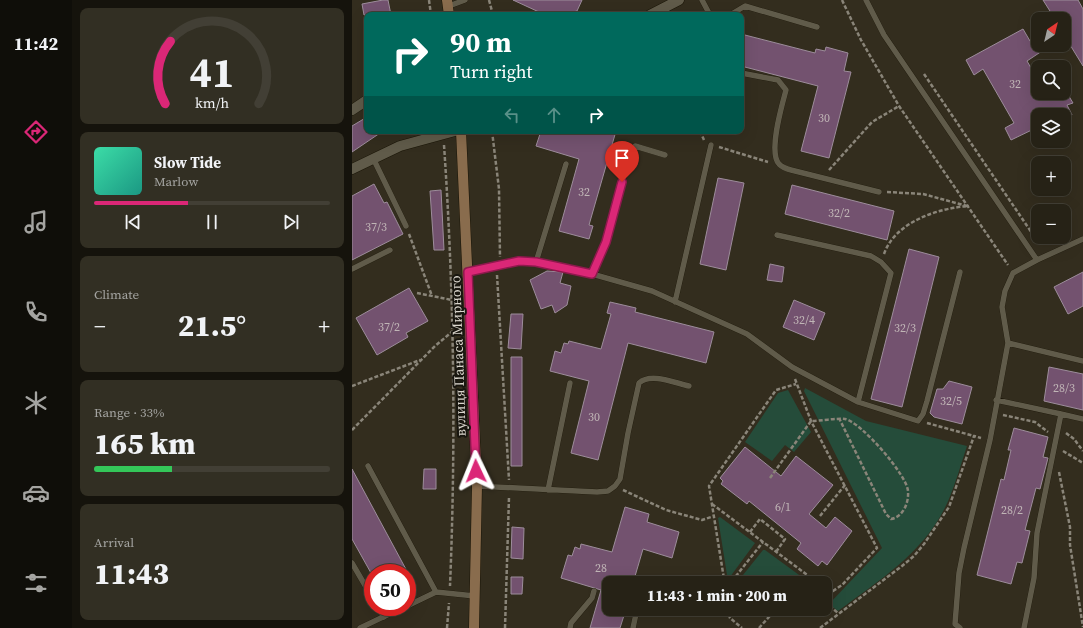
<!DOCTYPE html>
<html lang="en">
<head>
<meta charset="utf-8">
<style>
	body { margin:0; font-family:"Source Serif 4",serif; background:#322f23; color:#f1f3f6; height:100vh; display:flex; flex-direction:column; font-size:15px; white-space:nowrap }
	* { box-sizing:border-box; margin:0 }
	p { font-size:13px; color:#a4a4a1 }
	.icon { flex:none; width:22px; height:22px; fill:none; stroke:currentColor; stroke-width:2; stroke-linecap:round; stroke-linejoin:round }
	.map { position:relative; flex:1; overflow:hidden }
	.side { display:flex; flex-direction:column; gap:8px; padding:8px; background:#15130c; width:280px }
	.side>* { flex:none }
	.hud { position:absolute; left:12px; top:12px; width:380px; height:122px; border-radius:8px; box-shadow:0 4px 16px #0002,0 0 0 1px #423f35; background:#00695c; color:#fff; overflow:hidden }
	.needle { width:26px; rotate:35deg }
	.fabs { position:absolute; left:679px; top:12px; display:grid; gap:8px }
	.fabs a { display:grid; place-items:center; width:40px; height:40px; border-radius:8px; background:#262216; box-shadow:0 4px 16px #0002,0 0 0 1px #423f35; font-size:20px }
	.speed { position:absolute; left:12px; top:564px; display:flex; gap:8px; font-size:20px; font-weight:700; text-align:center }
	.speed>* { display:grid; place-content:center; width:52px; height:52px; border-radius:50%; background:#262216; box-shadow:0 4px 16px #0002,0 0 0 1px #423f35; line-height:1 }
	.speed .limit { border:6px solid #d22; background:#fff; color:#111 }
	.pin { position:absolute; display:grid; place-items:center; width:34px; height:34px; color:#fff; margin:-41px -17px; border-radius:50% 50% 50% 0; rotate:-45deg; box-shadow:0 0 4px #0007 }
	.pin .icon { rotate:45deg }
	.me { position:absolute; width:44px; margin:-22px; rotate:358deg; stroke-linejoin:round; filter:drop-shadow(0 0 3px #0008) }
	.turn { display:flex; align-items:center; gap:14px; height:84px; padding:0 20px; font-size:18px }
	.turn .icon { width:52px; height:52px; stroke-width:2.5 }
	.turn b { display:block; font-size:28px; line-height:34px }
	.lanes { display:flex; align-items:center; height:38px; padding:0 20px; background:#0003; justify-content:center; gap:20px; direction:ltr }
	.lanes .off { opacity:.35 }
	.big { font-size:30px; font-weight:800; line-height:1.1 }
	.side .tile { flex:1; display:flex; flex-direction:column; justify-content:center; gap:6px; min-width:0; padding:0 14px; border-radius:8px; background:#322f23 }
	.side .dial { align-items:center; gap:0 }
	.dial svg { height:104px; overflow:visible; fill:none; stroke:#423f35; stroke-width:7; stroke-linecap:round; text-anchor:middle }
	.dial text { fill:#f1f3f6; stroke:none }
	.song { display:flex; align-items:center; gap:12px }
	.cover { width:48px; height:48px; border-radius:6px; background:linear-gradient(135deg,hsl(160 70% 55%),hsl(170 70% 35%)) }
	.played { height:4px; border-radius:2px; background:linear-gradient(90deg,#db2777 40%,#423f35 40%) }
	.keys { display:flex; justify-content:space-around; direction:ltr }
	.heat { display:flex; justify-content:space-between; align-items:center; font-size:22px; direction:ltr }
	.charge { height:6px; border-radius:3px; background:linear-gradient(90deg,#34c759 33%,#423f35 0) }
	.trip { position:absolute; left:250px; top:576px; width:230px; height:40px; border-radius:8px; background:#262216; box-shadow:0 4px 16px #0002,0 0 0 1px #423f35; font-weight:800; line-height:40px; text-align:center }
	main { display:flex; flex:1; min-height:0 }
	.tab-bar { display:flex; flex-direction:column; width:72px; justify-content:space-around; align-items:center; background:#0f0e09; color:#a4a4a1 }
	.tab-bar .icon { width:28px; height:28px }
	.tab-bar .current { color:#db2777 }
	.tab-bar b { font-size:18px; color:#f1f3f6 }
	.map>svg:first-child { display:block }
	.green { fill:#254c3a }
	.building { fill:#73526f; stroke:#9d8d9b }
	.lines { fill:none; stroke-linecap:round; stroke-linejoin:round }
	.lane-casing { stroke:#1a1507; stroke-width:6 }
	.street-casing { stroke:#1a1507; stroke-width:11 }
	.secondary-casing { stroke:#1a1507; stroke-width:11 }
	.path { stroke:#8a8579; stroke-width:2.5; stroke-dasharray:4 2; stroke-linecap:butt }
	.lane { stroke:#605b4a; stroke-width:5.5 }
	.street { stroke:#605b4a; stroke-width:10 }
	.secondary { stroke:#896c4d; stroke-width:10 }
	.route-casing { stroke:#8e194d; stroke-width:10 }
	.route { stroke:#db2777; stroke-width:7 }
	.labels { text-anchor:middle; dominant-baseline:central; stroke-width:4; stroke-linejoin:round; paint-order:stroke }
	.number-label { font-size:12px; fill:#c0b5b6 }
	.street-label { font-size:14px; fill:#dad6cd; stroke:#18160f }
</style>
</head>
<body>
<main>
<nav class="tab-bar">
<b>11:42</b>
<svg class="icon current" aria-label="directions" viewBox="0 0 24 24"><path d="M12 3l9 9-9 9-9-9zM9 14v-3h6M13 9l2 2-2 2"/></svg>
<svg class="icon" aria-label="music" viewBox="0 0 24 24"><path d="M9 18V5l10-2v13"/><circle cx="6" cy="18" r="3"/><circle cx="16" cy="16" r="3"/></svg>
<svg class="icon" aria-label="phone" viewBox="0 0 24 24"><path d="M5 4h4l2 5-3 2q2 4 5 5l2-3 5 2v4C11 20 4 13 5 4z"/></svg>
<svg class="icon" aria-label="climate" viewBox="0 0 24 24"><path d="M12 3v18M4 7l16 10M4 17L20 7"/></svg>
<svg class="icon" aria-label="car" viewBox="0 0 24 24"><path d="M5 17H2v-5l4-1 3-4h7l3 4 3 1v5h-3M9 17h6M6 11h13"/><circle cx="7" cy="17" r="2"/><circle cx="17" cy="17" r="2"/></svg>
<svg class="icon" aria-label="filters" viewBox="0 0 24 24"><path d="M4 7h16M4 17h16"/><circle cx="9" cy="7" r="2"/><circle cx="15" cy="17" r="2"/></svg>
</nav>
<section class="side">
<div class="tile dial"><svg viewBox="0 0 100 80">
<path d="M14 69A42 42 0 1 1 86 69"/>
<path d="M14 69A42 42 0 0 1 18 21" stroke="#db2777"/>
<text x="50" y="56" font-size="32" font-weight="700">41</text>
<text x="50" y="72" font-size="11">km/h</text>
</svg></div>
<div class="tile">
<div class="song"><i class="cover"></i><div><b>Slow Tide</b><p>Marlow</p></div></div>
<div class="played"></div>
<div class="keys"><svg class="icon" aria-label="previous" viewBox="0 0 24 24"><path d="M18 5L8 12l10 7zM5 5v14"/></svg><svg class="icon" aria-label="pause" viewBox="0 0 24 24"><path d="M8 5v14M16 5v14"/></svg><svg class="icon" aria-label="next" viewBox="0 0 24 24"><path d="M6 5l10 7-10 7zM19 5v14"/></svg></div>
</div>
<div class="tile"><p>Climate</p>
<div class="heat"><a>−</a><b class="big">21.5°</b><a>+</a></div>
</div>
<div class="tile"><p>Range · 33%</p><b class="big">165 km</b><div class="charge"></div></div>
<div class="tile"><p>Arrival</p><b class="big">11:43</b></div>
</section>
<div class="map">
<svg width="731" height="628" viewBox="0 0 731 628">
	<rect width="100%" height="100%" fill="#332d1e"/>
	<!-- green -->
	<path class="green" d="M453,388L514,421L615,446C609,464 604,482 597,499C575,551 529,579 486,611L477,604L530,548L452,391Z
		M436,390L459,432L442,452L433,445L420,461L393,442L426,393Z
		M368,517L403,543L378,577L375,575L366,518Z
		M411,550H413L458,583H399L387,580Z"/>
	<!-- building -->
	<path class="building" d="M31,0H36L39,15H12L10,4Z
		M161,0H230L225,11L209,15H188L187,12Z
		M691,0H726L731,9V66L712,35V19H703Z
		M671,29L678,41L683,38L690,51L675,61L686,80V93H693L695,97L704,93H715L721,103L715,105L720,115H686V127L659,140L653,128L662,123L631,69L622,75L614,60Z
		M389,34L463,53L464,49L473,51L474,47L496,53L492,71L499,72L477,158L449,151L466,86L389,66Z
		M15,117V131H31L0,152V126Z
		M189,131H264L237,225L241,226L237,239L207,231L227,159L184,146Z
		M366,178L392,183L374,270L348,264Z
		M22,184L32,203L35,202L51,234L0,260V196Z
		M440,185L542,211L535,240L433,214Z
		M89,190L92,250H82L78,191Z
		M557,249L587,257L550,407L519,399Z
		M418,264L432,267L430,282L415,280Z
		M195,271L211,272L208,283L219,286L215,305L203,313L200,305L189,309L178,280Z
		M731,272V306L716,314L702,287Z
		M57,288L76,321L54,333L56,337L25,355L4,318Z
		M442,300L473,313L462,340L431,327Z
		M258,302L284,308L283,312L362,332L354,363L276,343L246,460L219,453L237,381L198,371L203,351L209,353L212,343L216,344L217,341L249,349L259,314L255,313Z
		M159,314H171L169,349L156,348Z
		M159,357H170V466H159Z
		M697,367L731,374V410L692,401Z
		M597,381L620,387L610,424L582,417L578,413L585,389H591Z
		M662,428L696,437L691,457L696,458L688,489L684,488L673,530L678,531L670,563L665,562L659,584L625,575L649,479L652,480L659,450H656Z
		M393,447L429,476L444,456L481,485L457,514L474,528L483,517L500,531L475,565L470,561L466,566L445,549L449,543L397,501L395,504L369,484L371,481L368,478Z
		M0,469L56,573H19L0,539Z
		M72,469H84V489H71Z
		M273,507L297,514L295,522L327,532L320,558L291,549L281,583H257V609H274L268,628H238L249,590L209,578L216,555L220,556L223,547L228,549L229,544L260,552Z
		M160,527L172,528L171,559L159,558Z
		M159,577H171L170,594H159Z"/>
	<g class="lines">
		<!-- lane casing -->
		<g class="lane-casing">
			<path id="lane" d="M350,0L358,15
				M514,0L532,35L685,260
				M97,6L113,0
				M378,15L393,6L465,27
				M389,73L426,80L434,90C430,105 416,152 427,164C430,167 435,169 439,170L527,192
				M21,158L54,226
				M425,235L519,256L529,262L539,273L506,402
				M184,262L214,164
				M0,269L38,250
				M116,272L167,261L184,262L240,274L300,291L395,334L440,367L506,402L566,421L571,414L575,401L608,272
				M240,274L254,242L278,152L283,146L313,155
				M323,302L359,145
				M656,343L731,361
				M644,400L709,414
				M16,466L84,592
				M125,486L245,492L256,491L263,486L268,479L276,433L287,383C299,372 323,383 337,386
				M196,490L218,383
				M0,563L21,599
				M55,606L84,592L123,596
				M26,607L32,617
				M8,628L52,607
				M218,628L219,623L240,598L242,591
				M281,628L285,609
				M608,628L603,624L607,573L612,548L638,440L656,343L650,307L653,291L661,273L685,260L731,239
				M672,628L682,578L685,533L709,414L731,419"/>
		</g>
		<!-- street casing -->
		<g class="street-casing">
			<path id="street" d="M298,15L327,0
				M0,110L15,100
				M0,169L48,146L103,131"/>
		</g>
		<!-- secondary casing -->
		<g class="secondary-casing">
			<path id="secondary" d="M95,0L97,15
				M109,131L125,486L122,628"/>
		</g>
		<!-- path -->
		<path class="path" d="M77,0L79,15
			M137,0L141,15
			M490,0L509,40L547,106L656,265
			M572,74L686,242
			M140,131L147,189L148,257
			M348,131L352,140
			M92,145C102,292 104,439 98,586
			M367,147L416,162
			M477,170L520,122L547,106
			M535,192L571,194L615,206
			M57,234L80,296
			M532,254C543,222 586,208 617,206
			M145,275L157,480
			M65,293L100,300
			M443,379L459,421L525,548L490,585L481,591L473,589
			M0,386L68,360
			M651,415L683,422L696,432
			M575,423L622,436
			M0,430L83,346L101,331
			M714,433L722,439L731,451
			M711,451L731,463
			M707,472L718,527V545L731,627
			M418,478L459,421C468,421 484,418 493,419C509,422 555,475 556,491C557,503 551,517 539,519L534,514L488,420
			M271,490L314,510L350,520L362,516
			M360,504L466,583
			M468,516L493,485
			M398,532L408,519L433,539L424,552
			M380,581L411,542
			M388,583L372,579L357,486L424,390L444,384
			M473,602L486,613
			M378,609L376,612L378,618L390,628
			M95,628L97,603
			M153,628L157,497
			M407,628L424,609
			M468,628L550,566L562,556L572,544L597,507L622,436L629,438"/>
		<!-- lane -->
		<use href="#lane" class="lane"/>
		<!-- street -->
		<use href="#street" class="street"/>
		<!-- secondary -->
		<use href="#secondary" class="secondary"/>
	</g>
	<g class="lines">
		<!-- route casing -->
		<g class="route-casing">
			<path id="route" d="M124,471L116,272L167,261L184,262L240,274L254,242L270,182"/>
		</g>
		<!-- route -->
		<use href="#route" class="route"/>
	</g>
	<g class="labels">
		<!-- number labels -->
		<g class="number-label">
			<text x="663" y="84">32</text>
			<text x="472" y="118">30</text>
			<text x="232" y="192">32</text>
			<text x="487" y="213">32/2</text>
			<text x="24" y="227">37/3</text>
			<text x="452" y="320">32/4</text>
			<text x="37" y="327">37/2</text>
			<text x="553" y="328">32/3</text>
			<text x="712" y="388">28/3</text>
			<text x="599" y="401">32/5</text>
			<text x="242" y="417">30</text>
			<text x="431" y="507">6/1</text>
			<text x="660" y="510">28/2</text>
			<text x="249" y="568">28</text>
		</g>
		<!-- street labels -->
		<g class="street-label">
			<text transform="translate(106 356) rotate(-92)">вулиця Панаса Мирного</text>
		</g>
	</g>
</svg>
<div class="fabs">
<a><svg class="needle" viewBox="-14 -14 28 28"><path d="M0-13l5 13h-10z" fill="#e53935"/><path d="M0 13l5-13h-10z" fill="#a4a4a1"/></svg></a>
<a><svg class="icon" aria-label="search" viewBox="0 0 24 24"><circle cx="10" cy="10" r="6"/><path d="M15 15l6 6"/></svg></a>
<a><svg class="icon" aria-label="layers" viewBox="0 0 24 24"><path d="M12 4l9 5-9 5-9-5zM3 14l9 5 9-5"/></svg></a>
<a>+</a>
<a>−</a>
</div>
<div class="speed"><div class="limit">50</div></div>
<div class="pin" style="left:270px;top:182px;background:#d93025"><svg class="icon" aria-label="arrive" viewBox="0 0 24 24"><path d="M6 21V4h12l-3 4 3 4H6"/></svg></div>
<svg class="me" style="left:124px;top:471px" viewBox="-20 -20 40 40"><path d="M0-17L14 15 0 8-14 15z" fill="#db2777" stroke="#fff" stroke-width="4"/></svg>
<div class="trip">11:43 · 1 min · 200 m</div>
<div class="hud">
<div class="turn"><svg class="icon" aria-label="right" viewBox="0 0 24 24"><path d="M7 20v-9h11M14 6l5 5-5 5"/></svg><div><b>90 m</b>Turn right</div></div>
<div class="lanes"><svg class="icon off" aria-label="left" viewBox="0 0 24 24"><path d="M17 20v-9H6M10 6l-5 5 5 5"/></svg><svg class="icon off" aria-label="ahead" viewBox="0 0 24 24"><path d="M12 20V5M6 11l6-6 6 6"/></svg><svg class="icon" aria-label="right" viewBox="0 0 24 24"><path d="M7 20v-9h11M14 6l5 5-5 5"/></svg></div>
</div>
</div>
</main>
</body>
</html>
